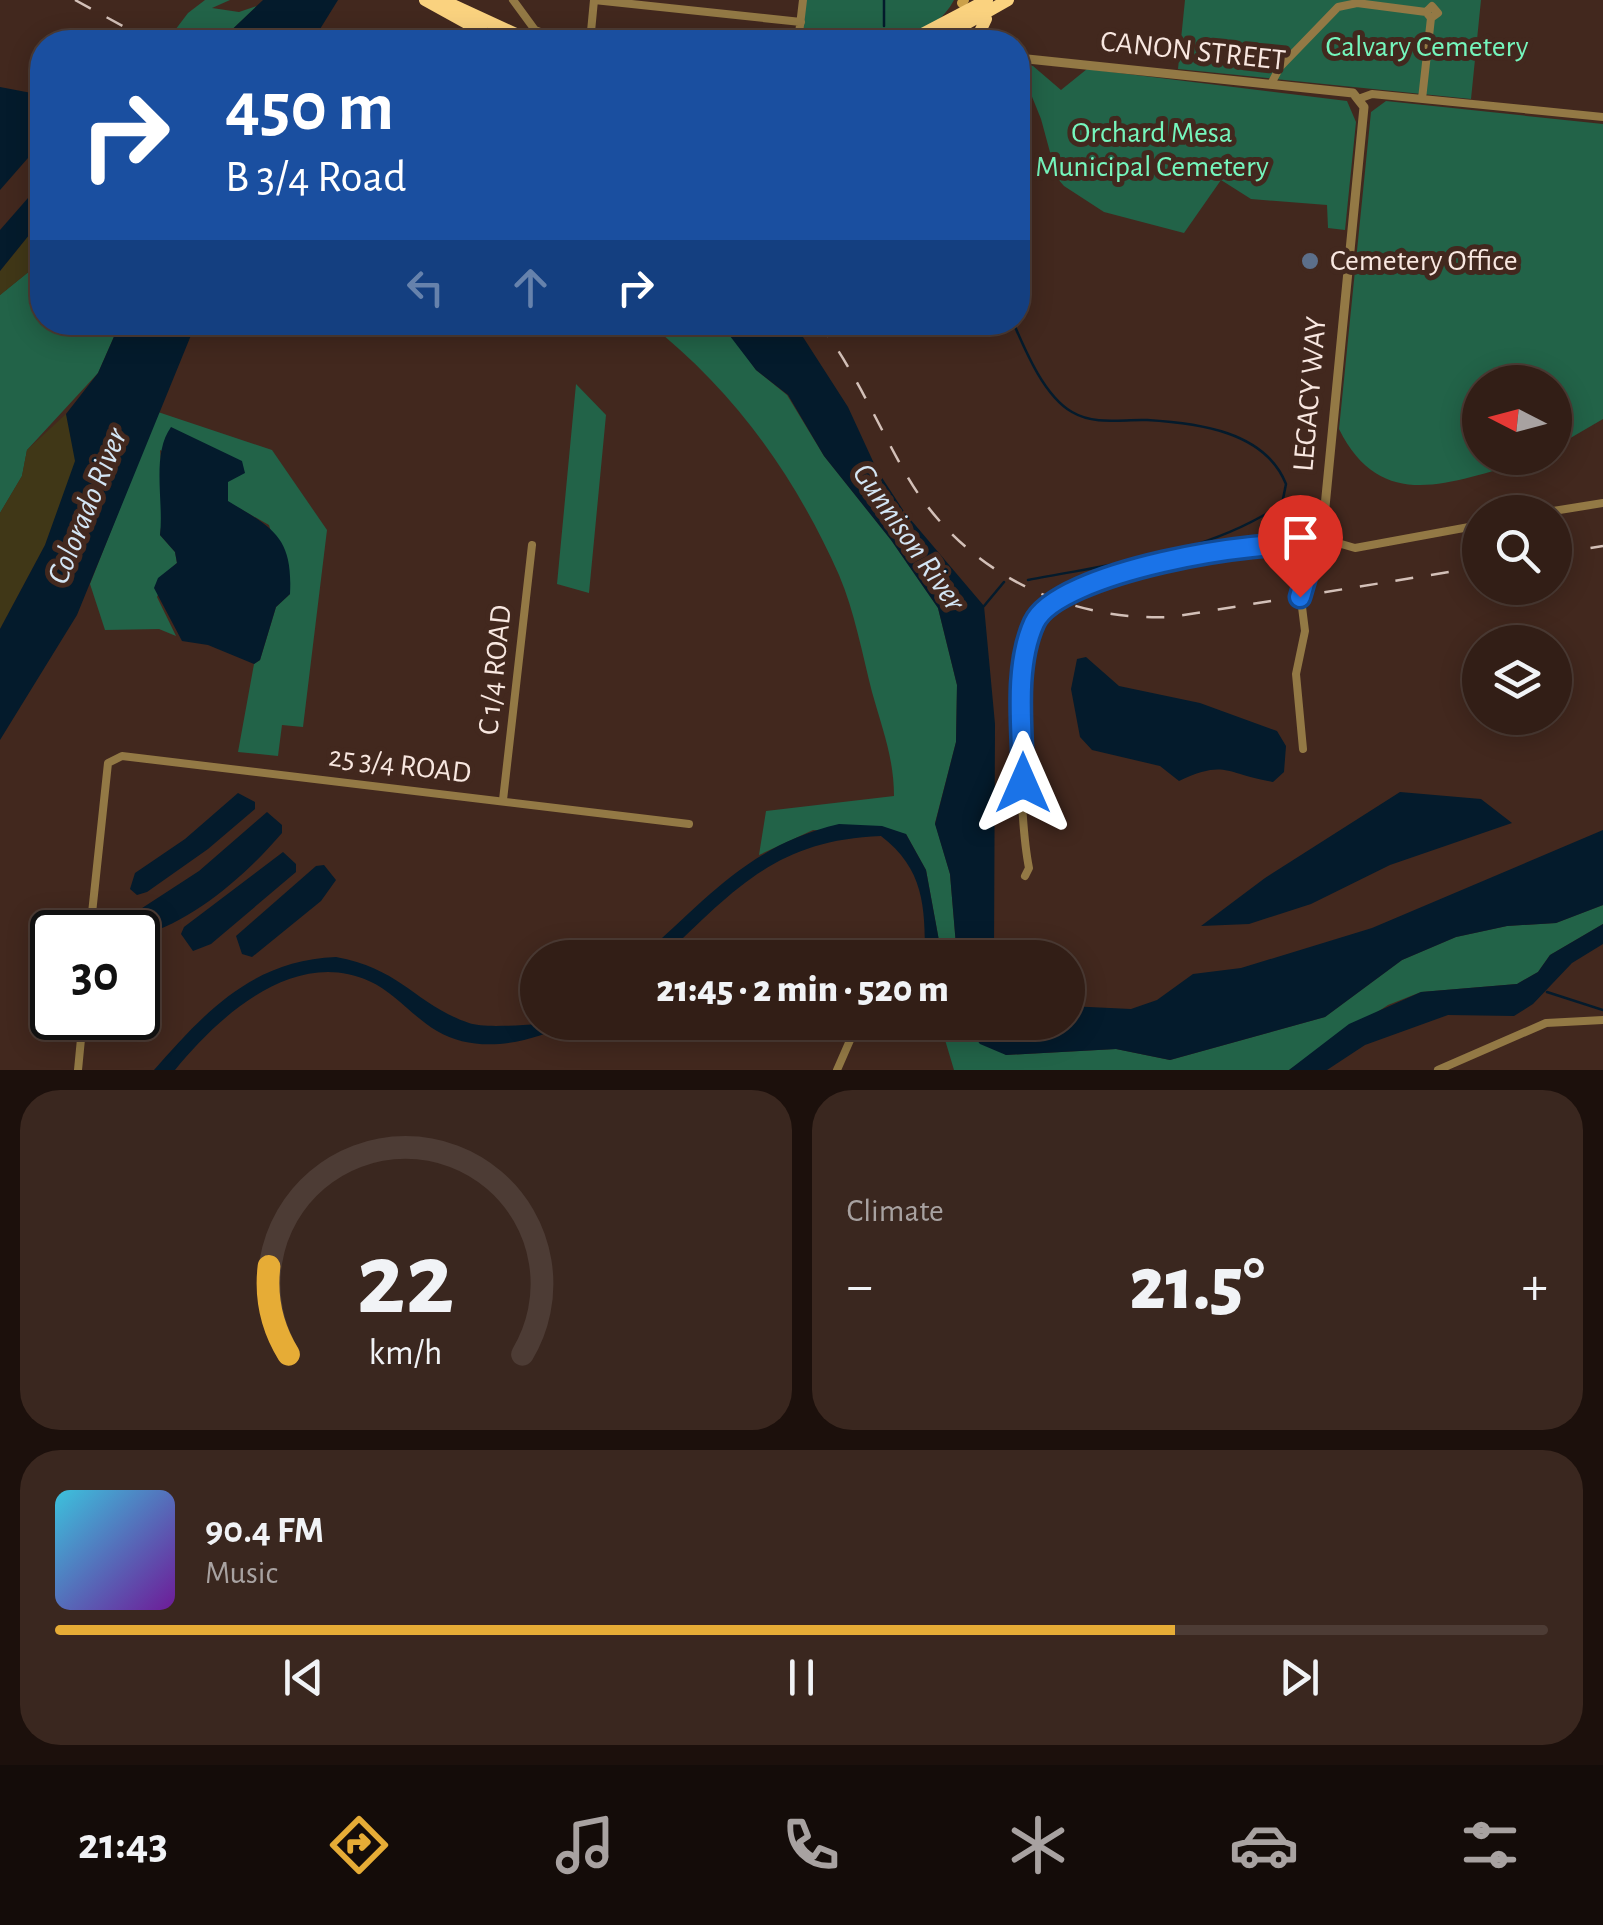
<!DOCTYPE html>
<html lang="en">
<head>
<meta charset="utf-8">
<style>
	body { margin:0; font-family:"Alegreya Sans",sans-serif; background:#3a271f; color:#f1f3f6; height:100vh; display:flex; flex-direction:column; font-size:38px; white-space:nowrap }
	* { box-sizing:border-box; margin:0 }
	p { font-size:32px; color:#a8a2a1 }
	.icon { flex:none; width:55px; height:55px; fill:none; stroke:currentColor; stroke-width:2; stroke-linecap:round; stroke-linejoin:round }
	.map { position:relative; height:1070px; overflow:hidden }
	.details { display:flex; flex-direction:column; gap:20px; padding:20px; background:#1c100c; flex:1 }
	.details>* { flex:none }
	.guide { position:absolute; left:30px; top:30px; width:1000px; height:305px; border-radius:40px; box-shadow:0 5px 25px #0003,0 0 0 2px #4d3c35; background:#1a4fa0; color:#fff; overflow:hidden }
	.needle { width:65px; rotate:276deg }
	.controls { position:absolute; left:1462px; top:365px; display:grid; gap:20px }
	.controls a { display:grid; place-items:center; width:110px; height:110px; border-radius:50%; background:#321e16; box-shadow:0 5px 25px #0003,0 0 0 2px #4d3c35; font-size:50px }
	.speed { position:absolute; left:30px; top:910px; display:flex; gap:20px; font-size:50px; font-weight:700; text-align:center }
	.speed>* { display:grid; place-content:center; width:130px; height:130px; border-radius:50%; background:#321e16; box-shadow:0 5px 25px #0003,0 0 0 2px #4d3c35; line-height:1 }
	.speed .limit { border:5px solid #111; border-radius:15px; background:#fff; color:#111 }
	.pin { position:absolute; display:grid; place-items:center; width:85px; height:85px; color:#fff; margin:-102px -42px; border-radius:50% 50% 50% 0; rotate:-45deg; box-shadow:0 0 10px #0007 }
	.pin .icon { rotate:45deg }
	.me { position:absolute; width:110px; margin:-55px; rotate:0deg; stroke-linejoin:round; filter:drop-shadow(0 0 8px #0008) }
	.turn { display:flex; align-items:center; gap:35px; height:210px; padding:0 30px; font-size:45px }
	.turn .icon { width:130px; height:130px; stroke-width:2.5 }
	.turn b { display:block; font-size:70px; line-height:85px }
	.lanes { display:flex; align-items:center; height:95px; padding:0 30px; background:#0003; justify-content:center; gap:50px; direction:ltr }
	.lanes .off { opacity:.35 }
	.big { font-size:75px; font-weight:800; line-height:1.1 }
	.details .widget { flex:1; display:flex; flex-direction:column; justify-content:center; gap:15px; min-width:0; padding:0 35px; border-radius:40px; background:#3a271f }
	.details .dial { align-items:center; gap:0 }
	.dial svg { height:260px; overflow:visible; fill:none; stroke:#4d3c35; stroke-width:7; stroke-linecap:round; text-anchor:middle }
	.dial text { fill:#f1f3f6; stroke:none }
	.song { display:flex; align-items:center; gap:30px }
	.cover { width:120px; height:120px; border-radius:15px; background:linear-gradient(135deg,hsl(190 70% 55%),hsl(280 70% 35%)) }
	.played { height:10px; border-radius:5px; background:linear-gradient(90deg,#e6ac36 75%,#4d3c35 75%) }
	.keys { display:flex; justify-content:space-around; direction:ltr }
	.heat { display:flex; justify-content:space-between; align-items:center; font-size:55px; direction:ltr }
	.details .tiles { flex:1; display:grid; gap:20px; grid-template-columns:1fr 1fr }
	.widget:last-child { grid-column:span 2 }
	.trip { position:absolute; left:520px; top:940px; width:565px; height:100px; border-radius:50px; background:#321e16; box-shadow:0 5px 25px #0003,0 0 0 2px #4d3c35; font-weight:800; line-height:100px; text-align:center }
	.dock { display:flex; height:160px; justify-content:space-around; align-items:center; background:#140c09; color:#a8a2a1 }
	.dock .icon { width:70px; height:70px }
	.dock .selected { color:#e6ac36 }
	.dock b { font-size:45px; color:#f1f3f6 }
	.map>svg:first-child { display:block }
	.green { fill:#226348 }
	.sand { fill:#403717 }
	.water { fill:#041b2c }
	.lines { fill:none; stroke-linecap:round; stroke-linejoin:round }
	.stream { stroke:#041b2c; stroke-width:2.5 }
	.minor { stroke:#937945; stroke-width:8 }
	.tertiary { stroke:#937945; stroke-width:9 }
	.secondary { stroke:#cba14a; stroke-width:10 }
	.trunk { stroke:#fad27f; stroke-width:12 }
	.rail { stroke:#d3c0b8; stroke-width:2.5; stroke-dasharray:18 18; stroke-linecap:butt }
	.route-casing { stroke:#114b97; stroke-width:25 }
	.route { stroke:#1a73e8; stroke-width:18 }
	.service-dot { fill:#5c6f8a; stroke:#42281e; stroke-width:4 }
	.labels { text-anchor:middle; dominant-baseline:central; stroke-width:10; stroke-linejoin:round; paint-order:stroke }
	.park-label { font-size:30px; fill:#75f6bd; stroke:#42281e }
	.street-label { font-size:30px; fill:#f8e7e0; stroke:#42281e }
	.poi-label { font-size:30px; fill:#f8e7e0; stroke:#42281e; text-anchor:start }
	.water-label { font-size:32px; font-style:italic; fill:#d3e5f4; stroke:#42281e }
</style>
</head>
<body>
<div class="map">
<svg width="1603" height="1070" viewBox="0 0 1603 1070">
	<rect width="100%" height="100%" fill="#42281e"/>
	<!-- green -->
	<path class="green" d="M205,0H230L212,8L239,12L257,6L219,42H166L188,13Z
		M806,0H954C925,54 854,42 802,42Z
		M1185,0H1481L1471,99L1178,69Z
		M1018,62L1033,66L1061,90L1087,69L1347,101L1356,122L1345,230L1328,228L1327,205L1251,199L1221,180L1184,233L1104,212L1064,186L1057,178L1041,119Z
		M1386,101L1603,124V419L1555,447V382H1480V458H1537L1533,460C1456,479 1383,518 1339,429L1371,112Z
		M42,261V322L120,323L98,373L27,450L22,476L0,513V295Z
		M648,323H720L726,328L756,370L787,395L824,456L891,540L938,608L957,685L956,742L935,823L950,874L957,957H942L926,870L906,834L813,830L759,855L766,811L894,796C894,758 882,728 872,692C862,653 855,613 839,575C795,476 733,389 648,323Z
		M576,384L606,415L589,593L557,584Z
		M158,412L272,450L327,530L303,727L282,725L278,756L238,752L254,664L260,660L276,607L290,594L269,525L228,502V482L160,450L164,504L160,535L175,552L177,563L168,571L157,597L176,636L159,629L105,630L90,584Z
		M1603,905V924L1550,955L1538,972L1517,984L1421,992L1388,1005L1289,1070H954L940,1023H963L1006,1055L1116,1049L1170,1060L1325,1017L1402,960L1456,937L1507,926L1556,923Z"/>
	<!-- sand -->
	<path class="sand" d="M42,219V261L0,295V271Z
		M66,414L76,461L45,545L0,629V513L22,476L27,450Z"/>
	<!-- water -->
	<path class="water" d="M263,0H338L312,42H219Z
		M0,87L42,95V142L0,190Z
		M42,182V219L0,271V230Z
		M120,323H196L77,615L0,740V629L45,545L75,461L66,414L98,373Z
		M720,323H794L848,407L877,470L905,513L984,606L995,724L994,957H957L950,874L935,824L956,742L957,685L938,608L891,540L824,456L788,395L756,370Z
		M171,427L242,461L245,473L228,482V501C273,528 293,537 290,594L276,607L260,660L254,664L208,645L182,641L154,588L158,578L177,563L175,552L160,535C164,501 151,455 171,427Z
		M1086,657L1119,686L1200,703L1277,731L1286,746L1284,772L1273,782C1225,774 1226,759 1179,781L1160,766L1092,750L1080,737L1071,689L1077,659Z
		M1400,792L1481,799L1512,823L1390,865L1311,904L1249,924L1201,926L1265,878Z
		M238,793L255,802V809L208,849L147,892L137,895L130,889L135,873L185,839Z
		M267,812L282,825V833C248,873 194,921 142,935L134,928L136,912L199,871Z
		M839,824L882,826L906,834L926,870L942,957H925C925,906 924,869 881,836C776,840 735,889 663,957H641C707,899 749,845 839,824Z
		M1603,830V905L1556,923L1507,926L1456,937L1402,960L1325,1017L1170,1060L1116,1049L1006,1055L980,1044L963,1023L1068,1022V1006L1131,1009L1157,1000L1193,974L1241,968L1372,928Z
		M283,852L296,864V872L211,944L193,951L181,934L184,927Z
		M324,865L336,880L321,901L252,957L242,954L236,936L316,866Z
		M1603,924V944L1572,963L1533,1004L1514,1016L1448,1015L1365,1045L1327,1070H1289L1349,1024L1421,992L1517,984L1538,972L1550,955Z
		M336,957C402,969 416,1005 469,1023C488,1030 546,1022 569,1023C531,1043 477,1055 437,1031C413,1017 394,992 369,981C294,947 218,1017 175,1070H154C205,1012 253,960 336,957Z"/>
	<g class="lines">
		<!-- stream -->
		<path class="stream" d="M884,0V26
			M1013,322C1025,350 1044,396 1072,412C1096,426 1122,419 1147,420C1197,423 1265,431 1286,484L1282,504C1206,555 1115,563 1028,580
			M984,606L1004,582
			M1547,992L1603,1010"/>
		<!-- minor -->
		<path class="minor" d="M513,0L535,30L566,42
			M594,0L801,22
			M590,42L594,0
			M798,42L803,0
			M1271,84L1280,67L1338,7L1357,3L1426,12L1431,18L1438,13L1432,6L1426,12
			M1361,98L1372,94L1603,117
			M1422,99L1431,18
			M1547,512L1603,503
			M1324,521L1331,541L1355,548L1480,525
			M1303,749L1296,674L1305,631L1300,591L1324,517
			M503,800L532,545
			M1025,876L1029,868C1019,819 1014,666 1035,622C1040,609 1050,601 1061,594L1222,548L1315,546
			M90,932L108,763L122,756L689,824
			M887,958L891,948
			M78,1070L83,1018
			M837,1070L858,1022
			M1438,1070L1546,1023L1603,1020"/>
		<!-- tertiary -->
		<path class="tertiary" d="M961,29L966,42
			M1018,58L1353,93L1364,107L1324,517"/>
		<!-- secondary -->
		<path class="secondary" d="M962,3L964,0"/>
		<!-- trunk -->
		<path class="trunk" d="M425,0L501,42
			M442,0L533,42
			M907,42L987,0
			M934,42L1008,0
			M975,42L986,19"/>
		<!-- rail -->
		<path class="rail" d="M75,0L152,42
			M818,322C854,368 878,426 907,476C962,570 1064,622 1172,617L1480,567
			M1555,554L1603,546"/>
	</g>
	<g class="lines">
		<!-- route casing -->
		<g class="route-casing">
			<path id="route" d="M1023,783C1023,734 1013,669 1034,623C1057,572 1261,537 1315,546L1300,597"/>
		</g>
		<!-- route -->
		<use href="#route" class="route"/>
	</g>
	<!-- markers -->
	<circle class="service-dot" cx="1310" cy="261" r="10"/>
	<g class="labels">
		<!-- park labels -->
		<g class="park-label">
			<text x="1427" y="47">Calvary Cemetery</text>
			<text x="1152" y="133">Orchard Mesa<tspan x="1152" dy="34">Municipal Cemetery</tspan></text>
		</g>
		<!-- street labels -->
		<g class="street-label">
			<text transform="translate(1193 51) rotate(6)">CANON STREET</text>
			<text transform="translate(1310 394) rotate(-85)">LEGACY WAY</text>
			<text transform="translate(495 670) rotate(-84)">C 1/4 ROAD</text>
			<text transform="translate(400 765) rotate(7)">25 3/4 ROAD</text>
		</g>
		<!-- poi labels -->
		<g class="poi-label">
			<text x="1330" y="261">Cemetery Office</text>
		</g>
		<!-- water labels -->
		<g class="water-label">
			<text transform="translate(87 506) rotate(-68)">Colorado River</text>
			<text transform="translate(909 537) rotate(55)">Gunnison River</text>
		</g>
	</g>
</svg>
<div class="controls">
<a><svg class="needle" viewBox="-14 -14 28 28"><path d="M0-13l5 13h-10z" fill="#e53935"/><path d="M0 13l5-13h-10z" fill="#a8a2a1"/></svg></a>
<a><svg class="icon" aria-label="search" viewBox="0 0 24 24"><circle cx="10" cy="10" r="6"/><path d="M15 15l6 6"/></svg></a>
<a><svg class="icon" aria-label="layers" viewBox="0 0 24 24"><path d="M12 4l9 5-9 5-9-5zM3 14l9 5 9-5"/></svg></a>
</div>
<div class="speed"><div class="limit">30</div></div>
<div class="pin" style="left:1300px;top:597px;background:#d93025"><svg class="icon" aria-label="arrive" viewBox="0 0 24 24"><path d="M6 21V4h12l-3 4 3 4H6"/></svg></div>
<svg class="me" style="left:1023px;top:783px" viewBox="-20 -20 40 40"><path d="M0-17L14 15 0 8-14 15z" fill="#1a73e8" stroke="#fff" stroke-width="4"/></svg>
<div class="trip">21:45 · 2 min · 520 m</div>
<div class="guide">
<div class="turn"><svg class="icon" aria-label="right" viewBox="0 0 24 24"><path d="M7 20v-9h11M14 6l5 5-5 5"/></svg><div><b>450 m</b>B 3/4 Road</div></div>
<div class="lanes"><svg class="icon off" aria-label="left" viewBox="0 0 24 24"><path d="M17 20v-9H6M10 6l-5 5 5 5"/></svg><svg class="icon off" aria-label="ahead" viewBox="0 0 24 24"><path d="M12 20V5M6 11l6-6 6 6"/></svg><svg class="icon" aria-label="right" viewBox="0 0 24 24"><path d="M7 20v-9h11M14 6l5 5-5 5"/></svg></div>
</div>
</div>
<section class="details">
<div class="tiles">
<div class="widget dial"><svg viewBox="0 0 100 80">
<path d="M14 69A42 42 0 1 1 86 69"/>
<path d="M14 69A42 42 0 0 1 8 42" stroke="#e6ac36"/>
<text x="50" y="56" font-size="32" font-weight="700">22</text>
<text x="50" y="72" font-size="11">km/h</text>
</svg></div>
<div class="widget"><p>Climate</p>
<div class="heat"><a>−</a><b class="big">21.5°</b><a>+</a></div>
</div>
<div class="widget">
<div class="song"><i class="cover"></i><div><b>90.4 FM</b><p>Music</p></div></div>
<div class="played"></div>
<div class="keys"><svg class="icon" aria-label="previous" viewBox="0 0 24 24"><path d="M18 5L8 12l10 7zM5 5v14"/></svg><svg class="icon" aria-label="pause" viewBox="0 0 24 24"><path d="M8 5v14M16 5v14"/></svg><svg class="icon" aria-label="next" viewBox="0 0 24 24"><path d="M6 5l10 7-10 7zM19 5v14"/></svg></div>
</div>
</div>
</section>
<nav class="dock">
<b>21:43</b>
<svg class="icon selected" aria-label="directions" viewBox="0 0 24 24"><path d="M12 3l9 9-9 9-9-9zM9 14v-3h6M13 9l2 2-2 2"/></svg>
<svg class="icon" aria-label="music" viewBox="0 0 24 24"><path d="M9 18V5l10-2v13"/><circle cx="6" cy="18" r="3"/><circle cx="16" cy="16" r="3"/></svg>
<svg class="icon" aria-label="phone" viewBox="0 0 24 24"><path d="M5 4h4l2 5-3 2q2 4 5 5l2-3 5 2v4C11 20 4 13 5 4z"/></svg>
<svg class="icon" aria-label="climate" viewBox="0 0 24 24"><path d="M12 3v18M4 7l16 10M4 17L20 7"/></svg>
<svg class="icon" aria-label="car" viewBox="0 0 24 24"><path d="M5 17H2v-5l4-1 3-4h7l3 4 3 1v5h-3M9 17h6M6 11h13"/><circle cx="7" cy="17" r="2"/><circle cx="17" cy="17" r="2"/></svg>
<svg class="icon" aria-label="filters" viewBox="0 0 24 24"><path d="M4 7h16M4 17h16"/><circle cx="9" cy="7" r="2"/><circle cx="15" cy="17" r="2"/></svg>
</nav>
</body>
</html>
